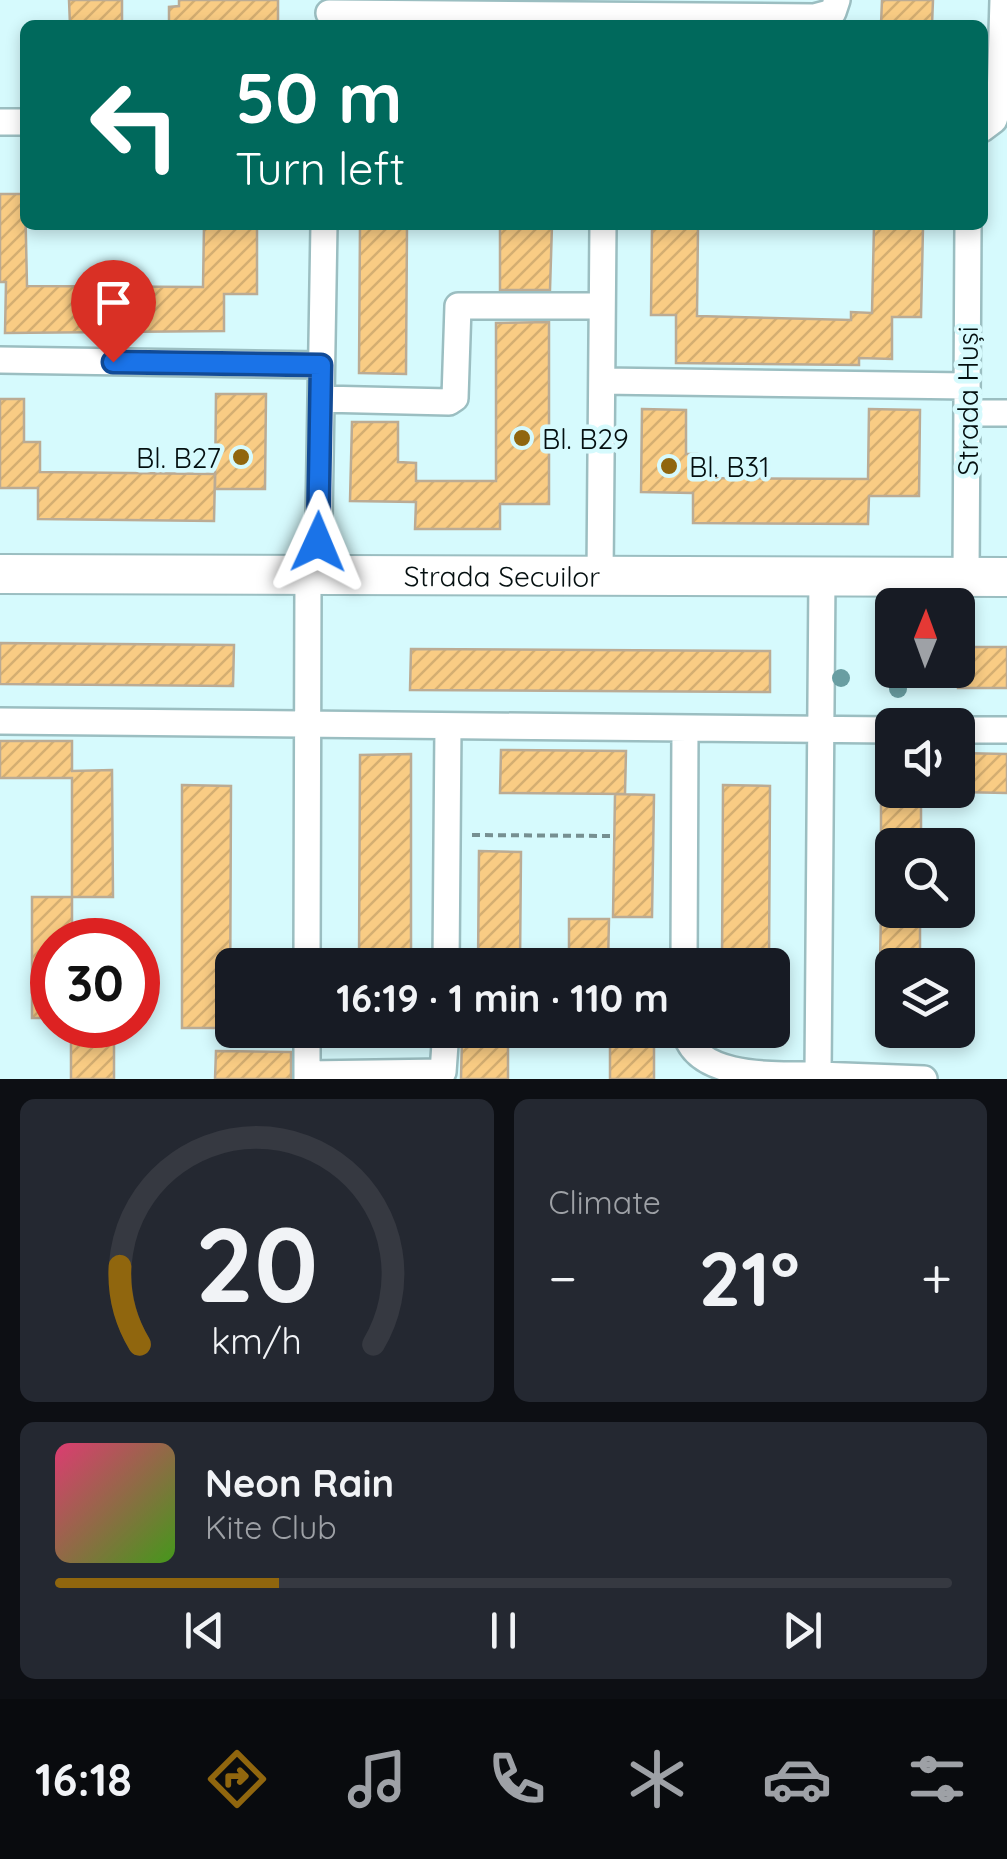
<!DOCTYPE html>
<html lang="en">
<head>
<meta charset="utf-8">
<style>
	body { margin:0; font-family:Quicksand,sans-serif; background:#242831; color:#f1f3f6; height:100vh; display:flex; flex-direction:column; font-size:38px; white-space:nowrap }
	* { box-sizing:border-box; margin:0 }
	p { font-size:32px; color:#9ea1a6 }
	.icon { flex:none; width:55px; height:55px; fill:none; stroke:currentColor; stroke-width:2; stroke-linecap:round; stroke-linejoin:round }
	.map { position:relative; height:1079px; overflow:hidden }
	.sheet { display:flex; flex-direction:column; gap:20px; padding:20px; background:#0d0f14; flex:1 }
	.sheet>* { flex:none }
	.top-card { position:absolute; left:20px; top:20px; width:968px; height:210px; border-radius:15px; box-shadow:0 5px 15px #0003; background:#00695c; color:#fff; overflow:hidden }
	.needle { width:65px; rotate:1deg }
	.buttons { position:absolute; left:875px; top:588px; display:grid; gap:20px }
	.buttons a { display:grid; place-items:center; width:100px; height:100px; border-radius:15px; background:#171b24; box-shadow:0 5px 15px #0003; font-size:50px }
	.speed { position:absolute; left:30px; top:918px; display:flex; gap:20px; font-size:50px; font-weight:700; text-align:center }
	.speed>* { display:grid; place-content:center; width:130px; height:130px; border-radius:50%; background:#171b24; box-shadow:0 5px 15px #0003; line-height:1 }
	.speed .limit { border:15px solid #d22; background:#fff; color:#111 }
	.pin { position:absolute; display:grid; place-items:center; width:85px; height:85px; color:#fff; margin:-102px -42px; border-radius:50% 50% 50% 0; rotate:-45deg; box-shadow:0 0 10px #0007 }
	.pin .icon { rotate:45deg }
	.me { position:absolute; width:110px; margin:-55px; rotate:1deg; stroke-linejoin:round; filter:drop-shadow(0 0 8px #0008) }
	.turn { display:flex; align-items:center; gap:35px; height:210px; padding:0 50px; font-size:45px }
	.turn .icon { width:130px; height:130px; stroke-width:2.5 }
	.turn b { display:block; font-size:70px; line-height:85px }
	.big { font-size:75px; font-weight:700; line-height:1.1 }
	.sheet .card { flex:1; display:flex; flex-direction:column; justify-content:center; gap:15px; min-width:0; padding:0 35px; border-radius:15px; background:#242831 }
	.sheet .dial { align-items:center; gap:0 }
	.dial svg { height:260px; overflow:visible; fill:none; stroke:#363941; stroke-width:7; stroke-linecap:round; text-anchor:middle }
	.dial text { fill:#f1f3f6; stroke:none }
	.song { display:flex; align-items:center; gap:30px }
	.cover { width:120px; height:120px; border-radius:15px; background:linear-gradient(135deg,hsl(340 70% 55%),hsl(100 70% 35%)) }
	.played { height:10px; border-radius:5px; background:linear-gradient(90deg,#90660e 25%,#363941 25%) }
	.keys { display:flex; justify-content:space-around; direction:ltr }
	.heat { display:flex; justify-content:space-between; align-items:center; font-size:55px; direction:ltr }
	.sheet .tiles { flex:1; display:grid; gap:20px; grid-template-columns:1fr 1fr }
	.card:last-child { grid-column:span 2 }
	.trip { position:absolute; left:215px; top:948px; width:575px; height:100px; border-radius:15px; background:#171b24; box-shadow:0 5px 15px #0003; font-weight:700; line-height:100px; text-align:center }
	.tab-bar { display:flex; height:160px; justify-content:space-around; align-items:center; background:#090b0e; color:#9ea1a6 }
	.tab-bar .icon { width:70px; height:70px }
	.tab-bar .active { color:#90660e }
	.tab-bar b { font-size:45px; color:#f1f3f6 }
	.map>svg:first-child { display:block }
	.building { fill:url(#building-hatch); stroke:#bbab94; stroke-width:2.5 }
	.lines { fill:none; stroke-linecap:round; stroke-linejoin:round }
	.street-casing { stroke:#9bbec1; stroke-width:30 }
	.secondary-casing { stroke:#9bbec1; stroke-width:42 }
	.path { stroke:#768f91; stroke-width:4; stroke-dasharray:8 5; stroke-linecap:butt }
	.street { stroke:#fff; stroke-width:25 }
	.secondary { stroke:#fff; stroke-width:38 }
	.tree { fill:#699ea2 }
	.route-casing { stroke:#114b97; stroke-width:25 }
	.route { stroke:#1a73e8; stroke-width:18 }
	.poi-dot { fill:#90660e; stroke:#d6fafd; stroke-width:4 }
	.labels { text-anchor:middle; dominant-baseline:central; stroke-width:9; stroke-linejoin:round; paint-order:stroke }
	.street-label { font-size:28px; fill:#040f10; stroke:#d6fafd }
	.poi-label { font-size:28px; fill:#040f10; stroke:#d6fafd; text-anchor:start }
</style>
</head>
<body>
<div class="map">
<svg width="1007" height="1079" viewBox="0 0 1007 1079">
	<defs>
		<pattern id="building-hatch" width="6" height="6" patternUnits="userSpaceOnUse" patternTransform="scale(2.5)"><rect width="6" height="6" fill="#f9cc84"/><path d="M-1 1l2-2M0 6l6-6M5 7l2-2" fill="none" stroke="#d4ae71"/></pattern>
	</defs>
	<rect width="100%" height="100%" fill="#d6fafd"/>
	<!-- building -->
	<path class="building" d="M69,0H122V25H70Z
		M179,0H278V25H169V7L179,6Z
		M882,0H933L932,25H881Z
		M0,194H25L27,286L203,287L204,225H257V294H224V331L5,333L6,282H0Z
		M360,225H407L406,374L359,373Z
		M500,225H552L550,290H500Z
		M874,225L923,228L921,317H892V359L859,358V365L676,363V315H651L652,227H698L697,316L851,320V312L872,313Z
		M549,322V504H500V529H415L416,502L350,501L352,422H398V462L416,463V481H496V323Z
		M216,394H266L265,489H215Z
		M0,399H24V442H40V472L215,474L214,521L38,519V488H0Z
		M642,409L686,410V454H697V478L868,479L869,409L920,410L919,496H869L868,524L693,523V493L641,492Z
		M0,643L234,645L233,686L0,684Z
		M958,647H1007V688H958Z
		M411,649L770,651V692L410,690Z
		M0,741H72V771L112,770L113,897H72V778H0Z
		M501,750L626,751L625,794L500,793Z
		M958,753L1007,754V793L958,792Z
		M411,754V965H359L360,755Z
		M182,785L231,786L230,1028H182Z
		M723,785L770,786L769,965H722Z
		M881,792H921V845H881Z
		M615,794L654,795L652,917H613Z
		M479,851L521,852L520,965H478Z
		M32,897H72V940H52V1018H32Z
		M881,910H920V965H880Z
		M569,919H609L608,965H569Z
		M71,1025H114V1079H71Z
		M508,1036V1079H461L462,1037Z
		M610,1038H654V1079H610Z
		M216,1051L291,1052V1079H215Z"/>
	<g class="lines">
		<!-- street casing -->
		<g class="street-casing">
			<path id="street" d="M329,13L814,17L833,12L837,0
				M0,122H25
				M982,129L994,120L1000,100L1003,0
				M0,360L321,365
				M602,381L967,386
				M321,399L449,402L455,398L458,306H602
				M967,413H1007
				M318,576L324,225
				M600,576L603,225
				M822,577L818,1075L924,1079
				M966,577L968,225
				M0,721L892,730
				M958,730H1007
				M307,965L308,576
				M446,965L448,726
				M684,965L685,728
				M685,1030C694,1079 773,1075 818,1075
				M307,1074L443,1072L446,1030
				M307,1079V1030"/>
		</g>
		<!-- secondary casing -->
		<g class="secondary-casing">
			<g id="secondary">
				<path id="s1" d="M0,574L1007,577"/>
			</g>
		</g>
		<!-- path -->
		<path class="path" d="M783,230V225
			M472,835L614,836"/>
		<!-- street -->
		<use href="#street" class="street"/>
		<!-- secondary -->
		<use href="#secondary" class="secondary"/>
	</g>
	<!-- trees -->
	<g class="tree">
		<circle cx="841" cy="678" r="9"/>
		<circle cx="898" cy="689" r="9"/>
	</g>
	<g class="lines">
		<!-- route casing -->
		<g class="route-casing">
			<path id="route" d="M113,362L321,365L318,542"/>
		</g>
		<!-- route -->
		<use href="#route" class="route"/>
	</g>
	<!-- markers -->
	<g class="poi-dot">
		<circle cx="522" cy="438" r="10"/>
		<circle cx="241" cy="457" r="10"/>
		<circle cx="669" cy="466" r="10"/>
	</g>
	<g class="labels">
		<!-- street labels -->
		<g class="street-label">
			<text transform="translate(967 401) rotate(-90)">Strada Huși</text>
			<text stroke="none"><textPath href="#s1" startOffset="502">Strada Secuilor</textPath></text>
		</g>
		<!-- poi labels -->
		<g class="poi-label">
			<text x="542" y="438">Bl. B29</text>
			<text x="221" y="457" text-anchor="end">Bl. B27</text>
			<text x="689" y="466">Bl. B31</text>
		</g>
	</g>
</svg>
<div class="buttons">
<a><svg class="needle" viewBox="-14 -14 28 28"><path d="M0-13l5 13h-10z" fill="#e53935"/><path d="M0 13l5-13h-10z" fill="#9ea1a6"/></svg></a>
<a><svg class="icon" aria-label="sound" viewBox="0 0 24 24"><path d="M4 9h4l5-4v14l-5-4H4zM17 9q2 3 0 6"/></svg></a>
<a><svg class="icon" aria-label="search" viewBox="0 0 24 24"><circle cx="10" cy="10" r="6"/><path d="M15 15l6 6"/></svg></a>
<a><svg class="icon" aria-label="layers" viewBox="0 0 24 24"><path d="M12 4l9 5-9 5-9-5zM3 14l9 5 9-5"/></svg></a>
</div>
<div class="speed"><div class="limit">30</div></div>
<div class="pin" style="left:113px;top:362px;background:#d93025"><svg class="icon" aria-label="arrive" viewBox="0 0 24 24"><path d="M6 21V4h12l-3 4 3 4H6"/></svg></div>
<svg class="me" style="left:318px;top:542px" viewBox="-20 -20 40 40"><path d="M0-17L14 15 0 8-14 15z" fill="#1a73e8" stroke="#fff" stroke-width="4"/></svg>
<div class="trip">16:19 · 1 min · 110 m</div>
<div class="top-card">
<div class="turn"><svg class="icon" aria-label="left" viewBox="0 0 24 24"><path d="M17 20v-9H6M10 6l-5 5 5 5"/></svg><div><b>50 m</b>Turn left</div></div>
</div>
</div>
<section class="sheet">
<div class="tiles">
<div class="card dial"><svg viewBox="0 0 100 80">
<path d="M14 69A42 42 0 1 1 86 69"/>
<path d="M14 69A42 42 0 0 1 8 45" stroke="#90660e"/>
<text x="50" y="56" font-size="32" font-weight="700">20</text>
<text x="50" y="72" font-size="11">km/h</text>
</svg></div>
<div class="card"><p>Climate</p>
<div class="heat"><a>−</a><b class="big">21°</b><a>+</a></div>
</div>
<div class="card">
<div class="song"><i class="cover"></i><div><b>Neon Rain</b><p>Kite Club</p></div></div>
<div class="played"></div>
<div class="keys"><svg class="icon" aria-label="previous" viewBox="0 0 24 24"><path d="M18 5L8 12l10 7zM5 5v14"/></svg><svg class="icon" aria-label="pause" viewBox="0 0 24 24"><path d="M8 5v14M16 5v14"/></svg><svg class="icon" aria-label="next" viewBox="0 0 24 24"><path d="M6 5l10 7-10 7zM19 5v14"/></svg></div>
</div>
</div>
</section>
<nav class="tab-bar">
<b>16:18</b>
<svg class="icon active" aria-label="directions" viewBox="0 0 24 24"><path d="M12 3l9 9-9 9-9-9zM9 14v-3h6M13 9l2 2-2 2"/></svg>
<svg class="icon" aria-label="music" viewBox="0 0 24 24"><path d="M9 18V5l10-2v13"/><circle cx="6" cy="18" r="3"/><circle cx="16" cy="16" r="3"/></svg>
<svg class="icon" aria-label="phone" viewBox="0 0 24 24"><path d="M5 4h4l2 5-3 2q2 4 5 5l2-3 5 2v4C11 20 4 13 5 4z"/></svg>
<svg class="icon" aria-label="climate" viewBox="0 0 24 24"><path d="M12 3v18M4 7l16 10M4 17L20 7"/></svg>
<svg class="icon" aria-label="car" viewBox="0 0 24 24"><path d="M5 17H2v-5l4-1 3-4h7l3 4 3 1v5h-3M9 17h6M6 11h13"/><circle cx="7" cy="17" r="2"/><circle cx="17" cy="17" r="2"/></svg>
<svg class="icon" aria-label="filters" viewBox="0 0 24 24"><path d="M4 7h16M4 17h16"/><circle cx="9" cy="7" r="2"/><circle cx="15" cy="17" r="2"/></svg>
</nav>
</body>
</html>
